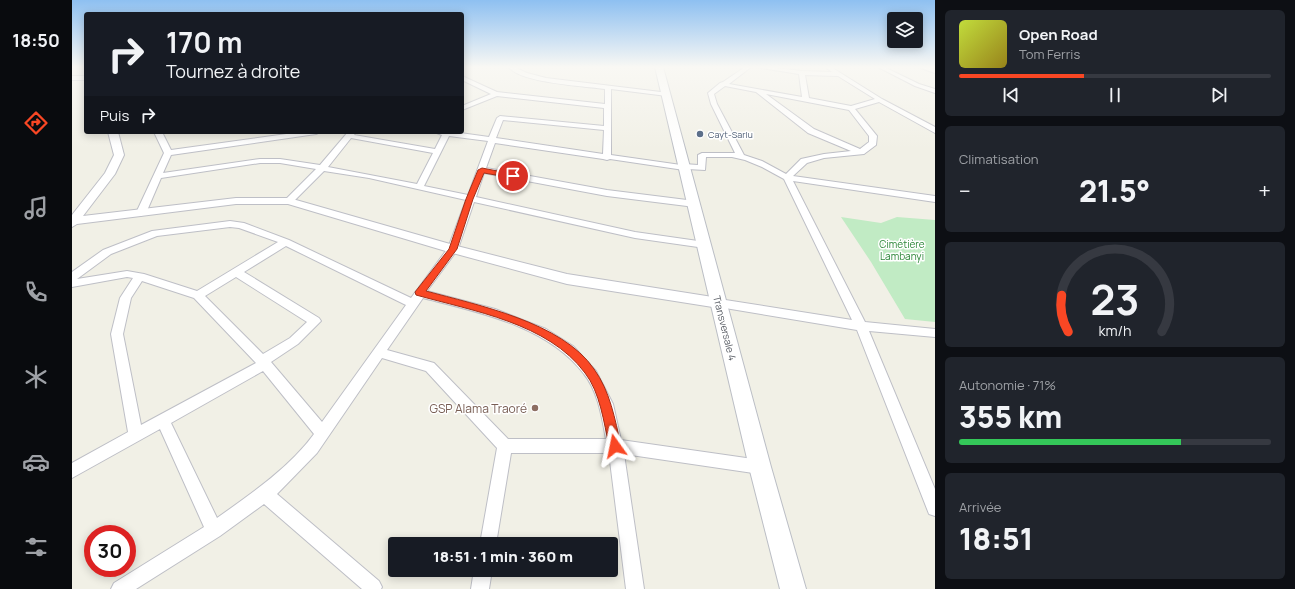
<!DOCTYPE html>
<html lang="fr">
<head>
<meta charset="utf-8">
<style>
	body { margin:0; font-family:Manrope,sans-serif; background:#20242c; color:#f1f3f6; height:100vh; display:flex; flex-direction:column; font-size:15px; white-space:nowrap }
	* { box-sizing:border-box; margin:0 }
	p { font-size:13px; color:#9ea1a6 }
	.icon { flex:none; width:22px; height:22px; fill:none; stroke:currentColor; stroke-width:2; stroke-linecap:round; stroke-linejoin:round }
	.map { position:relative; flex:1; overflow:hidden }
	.side { display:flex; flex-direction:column; gap:10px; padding:10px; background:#0d0f14; width:360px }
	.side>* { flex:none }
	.hud { position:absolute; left:12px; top:12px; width:380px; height:122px; border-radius:4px; box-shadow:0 2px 10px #0003; background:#171b24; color:#f1f3f6; overflow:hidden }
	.controls { position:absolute; left:815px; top:12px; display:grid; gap:8px }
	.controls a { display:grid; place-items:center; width:36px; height:36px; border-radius:4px; background:#171b24; box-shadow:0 2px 10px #0003; font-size:20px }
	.speed { position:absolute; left:12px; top:525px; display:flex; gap:8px; font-size:20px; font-weight:700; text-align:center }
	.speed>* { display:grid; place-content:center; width:52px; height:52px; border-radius:50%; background:#171b24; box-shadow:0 2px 10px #0003; line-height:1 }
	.speed .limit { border:6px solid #d22; background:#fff; color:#111 }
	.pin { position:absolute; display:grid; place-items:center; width:34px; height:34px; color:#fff; margin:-17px; border:2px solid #fff; border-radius:50%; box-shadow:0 1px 4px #0007 }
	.me { position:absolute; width:44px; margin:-22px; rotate:348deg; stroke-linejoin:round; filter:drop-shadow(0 0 3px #0008) }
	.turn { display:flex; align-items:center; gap:14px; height:84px; padding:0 16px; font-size:18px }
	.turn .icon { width:52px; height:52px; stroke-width:2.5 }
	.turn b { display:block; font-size:28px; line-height:34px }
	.then { display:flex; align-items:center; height:38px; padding:0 16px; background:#0003; gap:8px; font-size:15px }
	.big { font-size:30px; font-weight:800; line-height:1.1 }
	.side .card { flex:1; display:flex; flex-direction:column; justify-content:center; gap:6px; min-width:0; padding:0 14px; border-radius:6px; background:#20242c }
	.side .dial { align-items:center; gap:0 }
	.dial svg { height:104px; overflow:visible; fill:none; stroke:#363941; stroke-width:7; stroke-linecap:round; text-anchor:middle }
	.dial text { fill:#f1f3f6; stroke:none }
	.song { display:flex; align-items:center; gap:12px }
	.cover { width:48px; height:48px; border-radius:6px; background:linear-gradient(135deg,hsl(70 70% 55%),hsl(50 70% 35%)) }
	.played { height:4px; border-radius:2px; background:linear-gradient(90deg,#f94724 40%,#363941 40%) }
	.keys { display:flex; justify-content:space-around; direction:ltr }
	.heat { display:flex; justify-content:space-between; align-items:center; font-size:22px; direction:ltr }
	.charge { height:6px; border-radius:3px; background:linear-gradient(90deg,#34c759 71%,#363941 0) }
	.trip { position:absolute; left:316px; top:537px; width:230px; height:40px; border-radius:4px; background:#171b24; box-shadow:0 2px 10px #0003; font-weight:800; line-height:40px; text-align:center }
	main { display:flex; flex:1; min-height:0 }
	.dock { display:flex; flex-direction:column; width:72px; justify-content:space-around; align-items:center; background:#090b0e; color:#9ea1a6 }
	.dock .icon { width:28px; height:28px }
	.dock .selected { color:#f94724 }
	.dock b { font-size:18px; color:#f1f3f6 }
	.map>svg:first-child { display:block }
	.green { fill:#c1ebc4 }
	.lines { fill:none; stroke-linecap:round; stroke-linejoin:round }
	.minor-casing { stroke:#bebfc6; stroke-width:2 }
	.tertiary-casing { stroke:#bebfc6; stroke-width:2 }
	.secondary-casing { stroke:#bbbec5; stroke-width:2 }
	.minor { fill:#fff; fill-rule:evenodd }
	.tertiary { fill:#fff; fill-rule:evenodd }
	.secondary { fill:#fff; fill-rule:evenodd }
	.route { fill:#f94724; stroke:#a22e17 }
	.service-dot { fill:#5c6f8a; stroke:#fff; stroke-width:1.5 }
	.education-dot { fill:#8d6e63; stroke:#fff; stroke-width:1.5 }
	.labels { text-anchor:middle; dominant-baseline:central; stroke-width:3; stroke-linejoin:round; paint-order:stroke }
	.far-service-label { font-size:9px; fill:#4e5e75; stroke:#fff; text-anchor:start }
	.park-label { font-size:10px; fill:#2d8739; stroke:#fff }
	.street-label { font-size:10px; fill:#5d6168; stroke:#fff }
	.near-education-label { font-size:12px; fill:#785e54; stroke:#fff; text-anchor:end }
</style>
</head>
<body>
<main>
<nav class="dock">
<b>18:50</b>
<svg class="icon selected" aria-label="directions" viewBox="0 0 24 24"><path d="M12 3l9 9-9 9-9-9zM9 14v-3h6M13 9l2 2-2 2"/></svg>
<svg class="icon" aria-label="music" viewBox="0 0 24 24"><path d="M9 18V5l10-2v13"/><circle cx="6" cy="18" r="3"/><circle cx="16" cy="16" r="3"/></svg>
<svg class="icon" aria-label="phone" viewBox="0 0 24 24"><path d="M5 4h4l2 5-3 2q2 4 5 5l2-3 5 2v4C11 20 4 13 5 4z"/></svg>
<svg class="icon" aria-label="climate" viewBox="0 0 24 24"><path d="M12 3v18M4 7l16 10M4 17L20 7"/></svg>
<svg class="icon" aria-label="car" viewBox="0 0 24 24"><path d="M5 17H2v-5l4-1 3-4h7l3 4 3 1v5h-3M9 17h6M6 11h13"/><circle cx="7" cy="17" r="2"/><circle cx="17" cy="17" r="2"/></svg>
<svg class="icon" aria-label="filters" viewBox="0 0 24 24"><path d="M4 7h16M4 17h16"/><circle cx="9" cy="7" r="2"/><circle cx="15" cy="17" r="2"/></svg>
</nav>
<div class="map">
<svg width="863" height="589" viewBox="0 0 863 589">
	<rect width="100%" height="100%" fill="#f1f0e6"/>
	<!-- green -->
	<path class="green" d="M769,217L809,223L825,217L863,220V322L833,319L799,262Z"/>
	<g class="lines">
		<!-- minor casing -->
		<g class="minor-casing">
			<path id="minor" d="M437,67H442L455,73L474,78L597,93V95L595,96L539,89V155L609,165L612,164L626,165V155L630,153H663L639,104L636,93L648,83L651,82L673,67H679L657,84L730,97L727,74L683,67H695L730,71L760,72L753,67H759L810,99L863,127V133L807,102L783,109L805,136L804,145L792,154L752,158L735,163L721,176L863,196V202L721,181L793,322L863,329V337L797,331L863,489V516L857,514L785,330L647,307L643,306L641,303L643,300L647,299L780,320L712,179L690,167L673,160L660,157H634L633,170L615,169L612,170L538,159L535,160L531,159L423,143L414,168L535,190L623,201L627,204L623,207L535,196L412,173L404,197L563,232L633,242L638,245L633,248L563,238L402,202L386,249L355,291L423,309L474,329L501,346L524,371L541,404L549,440L688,460L693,462L696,467L693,472L688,474L552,454L572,589H554L537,453H439L424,544H408L425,448L354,371L310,358L245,453L205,494L307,581L310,587L309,589H290L192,504L148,536L64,589H39L42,583L132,527L88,429L0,478V463L56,432L39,334L48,298L61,278L55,277L0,287V272L31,250L80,231L158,221L172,223L217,240L339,298L376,248L394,200L297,178L252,171L220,203H214L213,201L214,199L244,169L208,163H188L89,178L74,213L69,216L64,213L92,153L82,132H90L99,150L229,132H248L244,134L99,155L91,173L188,159H208L248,165L276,132H284L282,135L363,149L370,135L362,132H381L417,137L425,118L428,116L532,126V108L425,96L390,110V106L419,94L390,80V76L425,92L533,104V89C512,86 448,83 437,67ZM733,75L766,76L803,99L779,106L737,98ZM653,86L684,92L736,133L779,151L752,154L729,159L714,174L690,161L672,155L645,104L642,94ZM694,94L777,110L797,136V142L788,149L742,129ZM431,120L532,130L531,154L424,138ZM377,136L416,141L396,195L352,186ZM279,138L361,153L345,184L256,167ZM158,227L167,228L206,242L125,291L72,274L55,271L5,279L39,254L85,236ZM214,246L334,305L250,422L199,362L226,344L249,321L247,318L172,272ZM164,277L235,322L218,338L191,354L133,296ZM70,281L122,298L184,363L69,425L51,334L59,298ZM351,298C406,312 476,326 512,374C526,391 530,418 534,439H436L362,363L315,350ZM191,371L242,434C218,467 179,494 145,518L99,423Z
				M806,67H812L847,84L863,89V93L843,86Z
				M846,67H854L863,69V73Z
				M402,570H420L417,589H399Z"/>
		</g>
		<!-- tertiary casing -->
		<g class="tertiary-casing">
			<path id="tertiary" d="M0,76H14V80H0Z
				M36,132H46L52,155L43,174L11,216L164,198H217L385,246L495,274L647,298L652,299L654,303L652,307L647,308L495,284L377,252L216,204H164L5,224L0,227V215L33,173L42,155Z"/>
		</g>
		<!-- secondary casing -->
		<g class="secondary-casing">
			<path id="secondary" d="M583,67H591L699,467L734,589H708L677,467Z"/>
		</g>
		<!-- minor -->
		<use href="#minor" class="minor"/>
		<!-- tertiary -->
		<use href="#tertiary" class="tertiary"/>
		<!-- secondary -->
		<use href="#secondary" class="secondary"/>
	</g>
	<!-- sky -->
	<linearGradient id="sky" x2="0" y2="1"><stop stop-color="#8ec0f1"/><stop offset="0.45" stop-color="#f9f8f4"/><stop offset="1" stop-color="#f9f8f4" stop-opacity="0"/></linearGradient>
	<rect width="863" height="149" fill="url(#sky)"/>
	<!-- route -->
	<path class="route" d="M410,168L441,174L444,176L441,178L412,173L401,199L385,249L354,291C405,305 490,322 522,369C538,391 543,419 549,446L547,450L543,451L538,450L537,446C532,423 528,392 513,373C476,323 401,311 344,295L343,292L377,249L394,199L406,170Z"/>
	<!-- markers -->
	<circle class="service-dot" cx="628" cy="134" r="4"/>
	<circle class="education-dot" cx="463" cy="408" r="4"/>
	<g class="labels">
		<!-- far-service labels -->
		<g class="far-service-label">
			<text x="636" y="134">Cayt-Sarlu</text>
		</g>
		<!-- park labels -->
		<g class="park-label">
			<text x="830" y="244">Cimétière<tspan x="830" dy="12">Lambanyi</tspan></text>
		</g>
		<!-- street labels -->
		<g class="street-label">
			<text transform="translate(653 328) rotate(76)">Transversale 4</text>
		</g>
		<!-- near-education labels -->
		<g class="near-education-label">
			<text x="455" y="408">GSP Alama Traoré</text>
		</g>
	</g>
</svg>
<div class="controls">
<a><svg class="icon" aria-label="layers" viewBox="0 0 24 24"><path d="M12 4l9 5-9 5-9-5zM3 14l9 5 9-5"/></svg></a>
</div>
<div class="speed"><div class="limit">30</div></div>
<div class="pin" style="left:441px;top:176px;background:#d93025"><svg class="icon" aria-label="arrive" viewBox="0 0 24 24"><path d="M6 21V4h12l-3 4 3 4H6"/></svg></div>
<svg class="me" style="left:543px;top:446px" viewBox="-20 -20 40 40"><path d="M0-17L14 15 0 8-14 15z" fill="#f94724" stroke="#fff" stroke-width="4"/></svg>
<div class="trip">18:51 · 1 min · 360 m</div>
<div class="hud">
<div class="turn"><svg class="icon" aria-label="right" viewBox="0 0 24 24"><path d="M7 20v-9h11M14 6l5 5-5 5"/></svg><div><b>170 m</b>Tournez à droite</div></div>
<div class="then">Puis<svg class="icon" aria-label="right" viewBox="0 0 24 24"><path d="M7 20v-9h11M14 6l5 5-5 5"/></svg></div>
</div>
</div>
<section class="side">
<div class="card">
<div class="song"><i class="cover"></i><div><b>Open Road</b><p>Tom Ferris</p></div></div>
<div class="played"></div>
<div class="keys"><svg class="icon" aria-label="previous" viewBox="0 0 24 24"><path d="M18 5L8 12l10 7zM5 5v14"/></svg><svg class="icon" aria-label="pause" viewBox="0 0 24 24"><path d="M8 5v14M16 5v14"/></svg><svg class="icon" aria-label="next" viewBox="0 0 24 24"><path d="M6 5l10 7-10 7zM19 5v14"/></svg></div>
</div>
<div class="card"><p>Climatisation</p>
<div class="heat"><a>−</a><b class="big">21.5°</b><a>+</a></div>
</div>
<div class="card dial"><svg viewBox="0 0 100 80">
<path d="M14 69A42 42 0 1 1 86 69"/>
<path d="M14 69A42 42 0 0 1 9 41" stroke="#f94724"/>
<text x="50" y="56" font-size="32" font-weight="700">23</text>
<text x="50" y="72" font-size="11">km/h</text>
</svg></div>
<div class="card"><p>Autonomie · 71%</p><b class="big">355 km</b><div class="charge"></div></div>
<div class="card"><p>Arrivée</p><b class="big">18:51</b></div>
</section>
</main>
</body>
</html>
